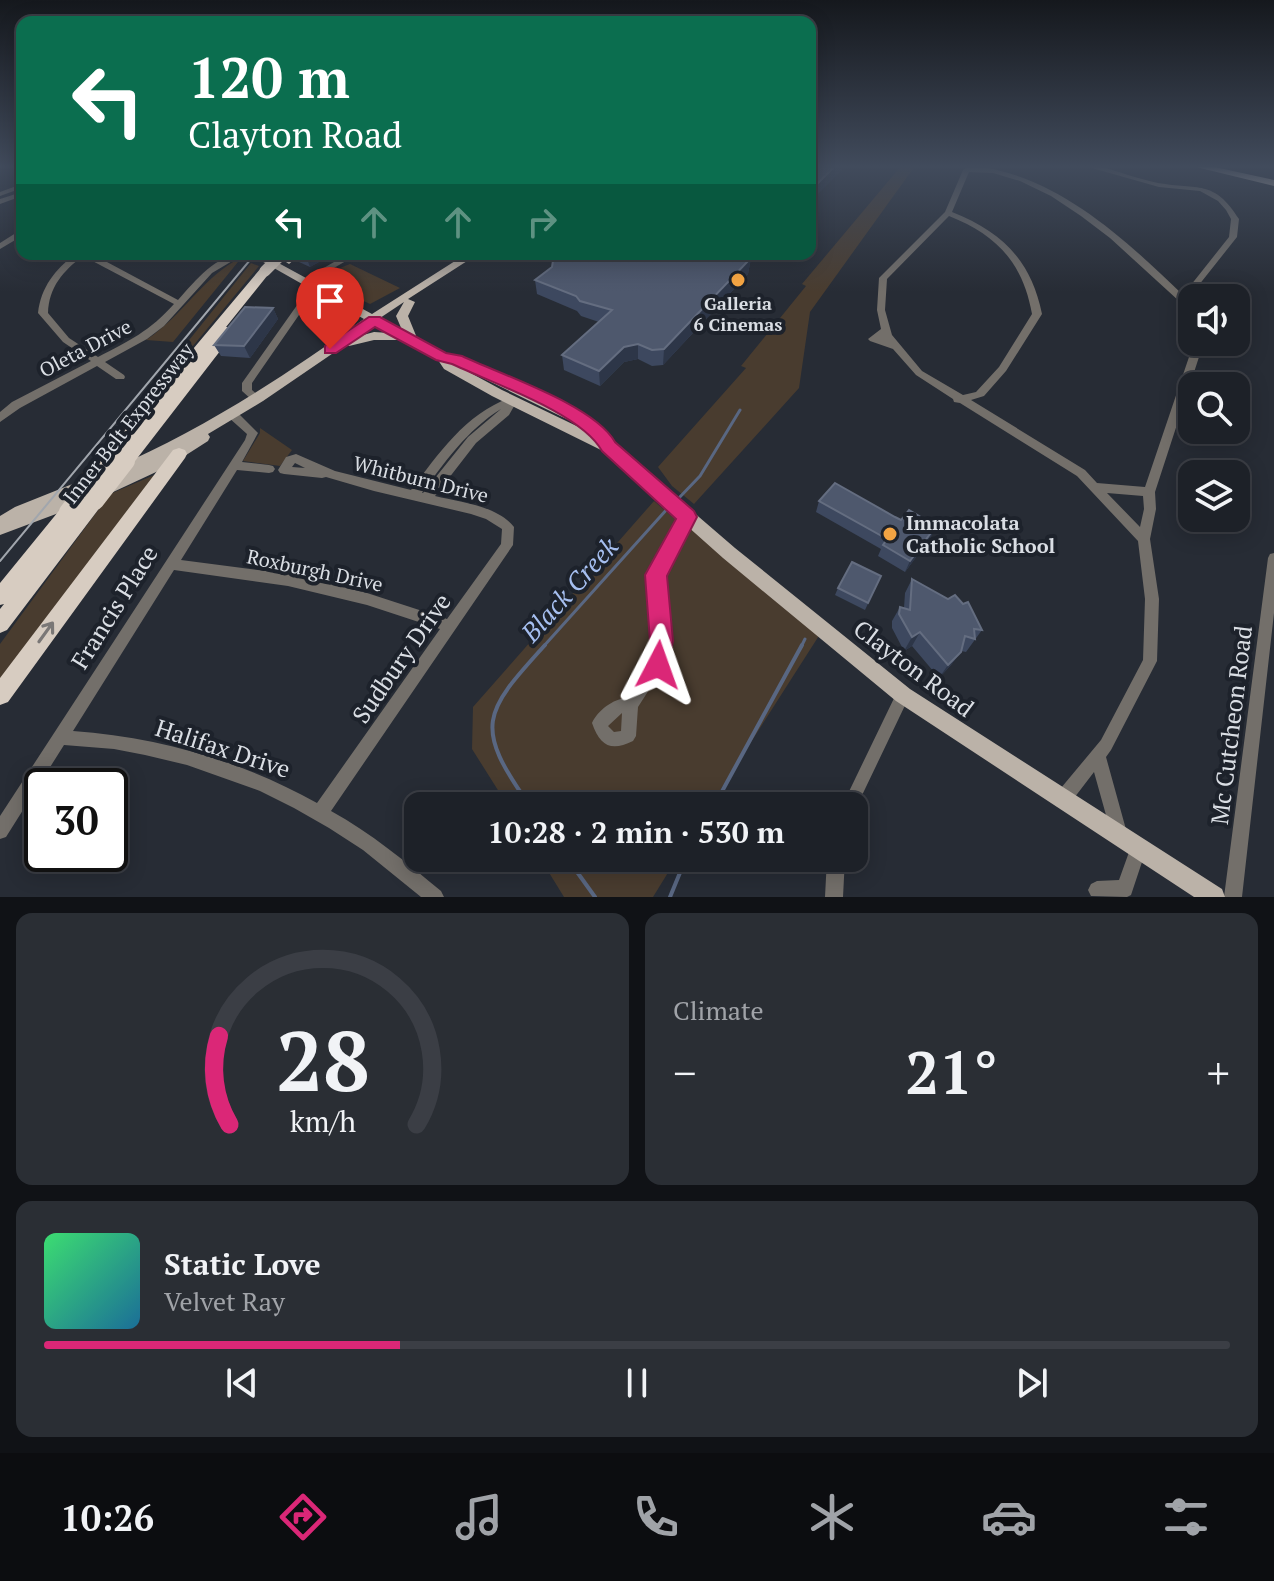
<!DOCTYPE html>
<html lang="en">
<head>
<meta charset="utf-8">
<style>
	body { margin:0; font-family:"PT Serif",serif; background:#2a2e34; color:#f1f3f6; height:100vh; display:flex; flex-direction:column; font-size:30px; white-space:nowrap }
	* { box-sizing:border-box; margin:0 }
	p { font-size:26px; color:#a0a3a8 }
	.icon { flex:none; width:44px; height:44px; fill:none; stroke:currentColor; stroke-width:2; stroke-linecap:round; stroke-linejoin:round }
	.map { position:relative; height:897px; overflow:hidden }
	.drawer { display:flex; flex-direction:column; gap:16px; padding:16px; background:#101216; flex:1 }
	.drawer>* { flex:none }
	.hud { position:absolute; left:16px; top:16px; width:800px; height:244px; border-radius:16px; box-shadow:0 4px 20px #0003,0 0 0 2px #3b3e45; background:#0b6e4f; color:#fff; overflow:hidden }
	.controls { position:absolute; left:1178px; top:284px; display:grid; gap:16px }
	.controls a { display:grid; place-items:center; width:72px; height:72px; border-radius:16px; background:#1d2128; box-shadow:0 4px 20px #0003,0 0 0 2px #3b3e45; font-size:40px }
	.speed { position:absolute; left:24px; top:768px; display:flex; gap:16px; font-size:40px; font-weight:700; text-align:center }
	.speed>* { display:grid; place-content:center; width:104px; height:104px; border-radius:50%; background:#1d2128; box-shadow:0 4px 20px #0003,0 0 0 2px #3b3e45; line-height:1 }
	.speed .limit { border:4px solid #111; border-radius:12px; background:#fff; color:#111 }
	.pin { position:absolute; display:grid; place-items:center; width:68px; height:68px; color:#fff; margin:-82px -34px; border-radius:50% 50% 50% 0; rotate:-45deg; box-shadow:0 0 8px #0007 }
	.pin .icon { rotate:45deg }
	.me { position:absolute; width:88px; margin:-44px; rotate:4deg; stroke-linejoin:round; filter:drop-shadow(0 0 6px #0008) }
	.turn { display:flex; align-items:center; gap:28px; height:168px; padding:0 40px; font-size:36px }
	.turn .icon { width:104px; height:104px; stroke-width:2.5 }
	.turn b { display:block; font-size:56px; line-height:68px }
	.lanes { display:flex; align-items:center; height:76px; padding:0 40px; background:#0003; justify-content:center; gap:40px; direction:ltr }
	.lanes .off { opacity:.35 }
	.big { font-size:60px; font-weight:700; line-height:1.1 }
	.drawer .tile { flex:1; display:flex; flex-direction:column; justify-content:center; gap:12px; min-width:0; padding:0 28px; border-radius:16px; background:#2a2e34 }
	.drawer .dial { align-items:center; gap:0 }
	.dial svg { height:208px; overflow:visible; fill:none; stroke:#3b3e45; stroke-width:7; stroke-linecap:round; text-anchor:middle }
	.dial text { fill:#f1f3f6; stroke:none }
	.song { display:flex; align-items:center; gap:24px }
	.cover { width:96px; height:96px; border-radius:12px; background:linear-gradient(135deg,hsl(140 70% 55%),hsl(200 70% 35%)) }
	.played { height:8px; border-radius:4px; background:linear-gradient(90deg,#db2777 30%,#3b3e45 30%) }
	.keys { display:flex; justify-content:space-around; direction:ltr }
	.heat { display:flex; justify-content:space-between; align-items:center; font-size:44px; direction:ltr }
	.drawer .tiles { flex:1; display:grid; gap:16px; grid-template-columns:1fr 1fr }
	.tile:last-child { grid-column:span 2 }
	.trip { position:absolute; left:404px; top:792px; width:464px; height:80px; border-radius:16px; background:#1d2128; box-shadow:0 4px 20px #0003,0 0 0 2px #3b3e45; font-weight:700; line-height:80px; text-align:center }
	.menu { display:flex; height:128px; justify-content:space-around; align-items:center; background:#0c0d10; color:#a0a3a8 }
	.menu .icon { width:56px; height:56px }
	.menu .active { color:#db2777 }
	.menu b { font-size:36px; color:#f1f3f6 }
	.map>svg:first-child { display:block }
	.green { fill:#493c2f }
	.lines { fill:none; stroke-linecap:round; stroke-linejoin:round }
	.stream-far1 { stroke:#596782; stroke-width:3 }
	.stream { stroke:#596782; stroke-width:4 }
	.minor { fill:#736f6a; fill-rule:evenodd }
	.major { fill:#bbb2a8; fill-rule:evenodd }
	.highway { fill:#d7ccc1; fill-rule:evenodd }
	.tram { stroke:#a1a6ad; stroke-width:2 }
	.highway-bridge-far1 { stroke:#d7ccc1; stroke-width:11 }
	.highway-bridge { stroke:#d7ccc1; stroke-width:18 }
	.wall { fill:#3d485f }
	.shaded-wall { fill:#2d3648 }
	.building { fill:#4e586d; stroke:#646d80; stroke-width:2 }
	.oneway { stroke:#7a7776 }
	.route { fill:#db2777; stroke:#8e194d; stroke-width:2 }
	.poi-dot { fill:#f3a443; stroke:#1d222b; stroke-width:3 }
	.labels { text-anchor:middle; dominant-baseline:central; stroke-width:8; stroke-linejoin:round; paint-order:stroke }
	.far-poi-label { font-size:18px; font-weight:bold; fill:#dadee4; stroke:#1d222b }
	.street-label { font-size:20px; fill:#dadee4; stroke:#1d222b }
	.poi-label { font-size:20px; font-weight:bold; fill:#dadee4; stroke:#1d222b; text-anchor:start }
	.near-street-label { font-size:24px; fill:#dadee4; stroke:#1d222b }
	.near-water-label { font-size:26px; font-style:italic; fill:#a6bff0; stroke:#1d222b }
</style>
</head>
<body>
<div class="map">
<svg width="1274" height="897" viewBox="0 0 1274 897">
	<rect width="100%" height="100%" fill="#272c35"/>
	<!-- green -->
	<path class="green" d="M901,166H915L810,312L799,388L694,504L672,486L658,467L746,368L741,366L806,286L802,284Z
		M242,257L173,342L146,340C184,315 201,278 242,257Z
		M251,263L259,266L83,479L75,482Z
		M350,264L400,288L370,304L322,281V275Z
		M260,428L292,450L280,466L243,461L260,433Z
		M159,473L0,690V644L93,517L110,494Z
		M654,501L674,518L682,512L822,631L710,806H508L472,749L473,707Z
		M540,858H677L653,897H564Z"/>
	<g class="lines">
		<!-- stream-far1 -->
		<path class="stream-far1" d="M677,500L700,476L740,410
			M543,647L668,508
			M801,647L805,639"/>
		<!-- stream -->
		<path class="stream" d="M530,806C473,726 483,713 545,645
			M714,806L802,645
			M567,858L595,897
			M670,897L686,858"/>
		<!-- minor -->
		<path class="minor" d="M1091,166H1098C1118,171 1138,179 1158,183C1198,190 1214,179 1239,219L1237,237L1187,300L1192,323V342H1196L1199,357L1155,492L1156,509L1150,539L1159,599L1157,661L1111,750L1106,757L1127,833L1125,839L1119,841L1113,839L1111,833L1094,772L1068,806L1062,808L1056,806L1054,800L1056,794L1101,740L1143,660L1145,599L1138,541L1077,476L960,403L954,402L953,399L916,375L893,349L870,341L868,339L881,329L877,310L879,278L945,212L963,170L966,168C976,168 987,167 997,170C1070,187 1130,244 1183,295L1229,237L1231,219L1226,210L1218,201L1200,191L1159,187L1092,168ZM969,172L993,173L1020,181L1051,196L1081,216L1110,238L1179,301L1189,357L1145,487L1097,483L1085,470L971,400L984,396L1006,371L1042,314C1031,260 1002,232 952,212ZM949,216C997,235 1023,263 1032,314L999,367L976,392L963,395L922,371L892,335L885,310L887,279ZM1107,493L1143,496L1144,509L1140,527Z
			M22,184V188L0,196V192Z
			M22,192V196L0,204V199Z
			M19,231H22V236L0,249V243Z
			M75,254H92L178,300C196,280 216,254 244,254L212,273L164,326L147,339L105,362L124,375L125,377L124,379H116L97,366L20,408L0,422V412L12,402L91,361L63,342L38,313C41,287 55,270 75,254ZM83,256L174,304C150,331 129,341 98,357L69,338L48,313C49,287 63,271 83,256Z
			M348,254H358L308,283H302L301,281Z
			M315,283L319,286L252,383V390L261,398L260,400H252L242,391V383L312,284Z
			M512,397L517,401L509,415L476,443L435,496C460,502 498,506 514,527L513,545L331,811C371,833 406,862 441,891L444,897H421L363,850L329,828L294,808L260,791L187,765L145,755L114,749L64,745L6,837L0,839V816L245,440L247,434L228,417L227,414L228,411H236L258,433L242,462L269,465L273,466L275,469L273,472L269,473L237,470L181,560L288,574L367,593L447,619L501,544L502,529L486,519L471,514L374,491L326,477L322,478L284,474L280,473L278,470L286,457L296,454L335,471L411,490C439,453 466,413 512,397ZM501,409L468,437L423,493H422C445,462 467,430 501,409ZM295,463L305,468L292,467ZM174,570L288,586L367,605L440,629L317,803C242,761 158,737 73,731Z
			M687,512L691,514L693,517L662,575L669,641L665,665L638,707L636,736L633,741C611,752 600,746 592,723C598,710 613,699 627,698L651,663L655,641L650,575L683,514ZM622,713L621,731L614,732L608,726Z
			M1274,553V613L1242,897H1224L1268,558L1270,554Z
			M903,688L908,690L910,695L854,812V806H842L898,690Z
			M1139,839L1145,841L1147,847L1131,895L1127,897L1091,896L1088,890L1091,884L1097,881L1119,880L1133,841Z
			M827,858H845L843,897H825Z"/>
		<!-- major -->
		<path class="major" d="M249,254H262L372,314L466,254H478L408,299L415,302L408,316L417,338L446,354L460,357L597,423L613,443L735,548L910,689L1222,889L1225,897H1194L896,701L723,558L603,451L492,396L444,369L438,360L402,340H374L349,346L345,345L263,401L208,434L210,437L208,441L169,466L111,493H101L99,489L101,485L116,478L110,473L112,469C202,430 284,377 364,319ZM404,302L396,316L402,330L380,318ZM373,324L389,333L374,332L356,337ZM454,364L587,429L589,432L502,390Z
			M90,477L95,479L97,483L95,487L75,495L80,497L82,501L80,505L0,535V516L15,507Z"/>
		<!-- highway -->
		<path class="highway" d="M1192,166H1210L1274,180V186Z
			M288,254H301L289,264L283,260Z
			M265,267L271,271L226,327H234V333L132,465H120L119,459L106,475H94L92,471L94,467L261,268Z
			M179,448L185,450L187,454L185,458L8,702L0,705V678L173,450Z
			M95,494L101,496L104,501L101,506L7,630L0,633V609L4,604L0,605V583L62,507L68,505L74,507L77,512L89,496Z"/>
		<!-- tram -->
		<path class="tram" d="M0,561L255,254"/>
		<!-- highway-bridge-far1 -->
		<path class="highway-bridge-far1" d="M265,271L281,255"/>
		<!-- highway-bridge -->
		<path class="highway-bridge" d="M95,501L126,461
			M68,512L100,471"/>
	</g>
	<!-- wall -->
	<path class="wall" d="M296,254H333L310,267L299,262Z
		M561,260L750,263L748,274L663,365L652,366L638,359L624,362L600,386L564,370L562,355L599,322L581,316L577,311L537,294L535,280Z
		M273,308L278,319L250,358L221,356L214,345Z
		M307,319L336,322L339,329L328,336L311,326Z
		M819,501L931,537L905,572L878,556L881,549L816,512Z
		M881,576L865,610L835,595L838,588Z
		M912,579L982,630L966,652L961,651L951,665L939,678L912,646L904,651L892,628V621L900,607L904,608L905,593Z"/>
	<!-- shaded-wall -->
	<path class="shaded-wall" d="M835,166H846L810,202V191Z
		M305,254H333L310,267Z
		M746,254H759L750,263L748,274L663,365L664,349Z
		M273,308L278,319L250,358L244,346Z
		M336,322L339,329L328,336L325,328Z
		M638,344V359L624,362L600,386L599,371L624,347Z
		M936,526L931,537L905,572L910,561Z
		M920,632L912,646L904,651L912,637Z
		M961,652L951,665L939,678L948,665Z"/>
	<!-- building -->
	<path class="building" d="M810,166H835L810,191Z
		M569,254H746L745,256L750,259L664,349L652,350L638,344L624,347L599,371L562,355L612,310L580,301L576,296L535,280L552,267L553,261L561,260Z
		M245,307L273,308L244,346L214,345Z
		M318,312L336,322L325,328L307,319Z
		M835,483L895,517L901,520L909,510L936,526L910,561L883,545L887,539L819,501Z
		M852,562L881,576L868,603L838,588Z
		M912,579L948,599L955,595L963,604L968,602L982,630L974,629L975,639L965,636L961,652L948,665L920,632L912,637L899,614L900,607L910,610Z"/>
	<!-- one-way arrows -->
	<defs><path id="oneway-shaft" d="M-6 0H5M1.5-3L5.5 0L1.5 3" fill="none" stroke-width="1.6" stroke-linecap="round" stroke-linejoin="round" transform="scale(2)"/></defs>
	<use class="oneway" href="#oneway-shaft" transform="translate(46 632) rotate(-54)"/>
	<!-- sky -->
	<linearGradient id="sky" x2="0" y2="1"><stop stop-color="#15181d"/><stop offset="0.57" stop-color="#414b5c"/><stop offset="1" stop-color="#414b5c" stop-opacity="0"/></linearGradient>
	<rect width="1274" height="292" fill="url(#sky)"/>
	<!-- route -->
	<path class="route" d="M369,317H380L446,353L462,356C502,375 594,405 615,442L694,511L697,517L667,576L673,641L666,673L658,676L650,673L646,665L650,641L645,575L676,519L602,451C581,413 492,383 452,364L436,360L375,327L336,353H325V346Z"/>
	<!-- markers -->
	<g class="poi-dot">
		<circle cx="738" cy="280" r="8"/>
		<circle cx="890" cy="534" r="8"/>
	</g>
	<g class="labels">
		<!-- far-poi labels -->
		<g class="far-poi-label">
			<text x="738" y="303">Galleria<tspan x="738" dy="21">6 Cinemas</tspan></text>
		</g>
		<!-- street labels -->
		<g class="street-label">
			<text transform="translate(85 348) rotate(-28)">Oleta Drive</text>
			<text transform="translate(128 423) rotate(-52)">Inner Belt Expressway</text>
			<text transform="translate(421 479) rotate(14)">Whitburn Drive</text>
			<text transform="translate(315 570) rotate(12)">Roxburgh Drive</text>
		</g>
		<!-- poi labels -->
		<g class="poi-label">
			<text x="906" y="522">Immacolata<tspan x="906" dy="23">Catholic School</tspan></text>
		</g>
		<!-- near-street labels -->
		<g class="near-street-label">
			<text transform="translate(114 607) rotate(-58)">Francis Place</text>
			<text transform="translate(401 658) rotate(-55)">Sudbury Drive</text>
			<text transform="translate(914 668) rotate(37)">Clayton Road</text>
			<text transform="translate(1231 725) rotate(-83)">Mc Cutcheon Road</text>
			<text transform="translate(223 748) rotate(18)">Halifax Drive</text>
		</g>
		<!-- near-water labels -->
		<g class="near-water-label">
			<text transform="translate(569 589) rotate(-48)">Black Creek</text>
		</g>
	</g>
</svg>
<div class="controls">
<a><svg class="icon" aria-label="sound" viewBox="0 0 24 24"><path d="M4 9h4l5-4v14l-5-4H4zM17 9q2 3 0 6"/></svg></a>
<a><svg class="icon" aria-label="search" viewBox="0 0 24 24"><circle cx="10" cy="10" r="6"/><path d="M15 15l6 6"/></svg></a>
<a><svg class="icon" aria-label="layers" viewBox="0 0 24 24"><path d="M12 4l9 5-9 5-9-5zM3 14l9 5 9-5"/></svg></a>
</div>
<div class="speed"><div class="limit">30</div></div>
<div class="pin" style="left:330px;top:349px;background:#d93025"><svg class="icon" aria-label="arrive" viewBox="0 0 24 24"><path d="M6 21V4h12l-3 4 3 4H6"/></svg></div>
<svg class="me" style="left:658px;top:665px" viewBox="-20 -20 40 40"><path d="M0-17L14 15 0 8-14 15z" fill="#db2777" stroke="#fff" stroke-width="4"/></svg>
<div class="trip">10:28 · 2 min · 530 m</div>
<div class="hud">
<div class="turn"><svg class="icon" aria-label="left" viewBox="0 0 24 24"><path d="M17 20v-9H6M10 6l-5 5 5 5"/></svg><div><b>120 m</b>Clayton Road</div></div>
<div class="lanes"><svg class="icon" aria-label="left" viewBox="0 0 24 24"><path d="M17 20v-9H6M10 6l-5 5 5 5"/></svg><svg class="icon off" aria-label="ahead" viewBox="0 0 24 24"><path d="M12 20V5M6 11l6-6 6 6"/></svg><svg class="icon off" aria-label="ahead" viewBox="0 0 24 24"><path d="M12 20V5M6 11l6-6 6 6"/></svg><svg class="icon off" aria-label="right" viewBox="0 0 24 24"><path d="M7 20v-9h11M14 6l5 5-5 5"/></svg></div>
</div>
</div>
<section class="drawer">
<div class="tiles">
<div class="tile dial"><svg viewBox="0 0 100 80">
<path d="M14 69A42 42 0 1 1 86 69"/>
<path d="M14 69A42 42 0 0 1 10 35" stroke="#db2777"/>
<text x="50" y="56" font-size="32" font-weight="700">28</text>
<text x="50" y="72" font-size="11">km/h</text>
</svg></div>
<div class="tile"><p>Climate</p>
<div class="heat"><a>−</a><b class="big">21°</b><a>+</a></div>
</div>
<div class="tile">
<div class="song"><i class="cover"></i><div><b>Static Love</b><p>Velvet Ray</p></div></div>
<div class="played"></div>
<div class="keys"><svg class="icon" aria-label="previous" viewBox="0 0 24 24"><path d="M18 5L8 12l10 7zM5 5v14"/></svg><svg class="icon" aria-label="pause" viewBox="0 0 24 24"><path d="M8 5v14M16 5v14"/></svg><svg class="icon" aria-label="next" viewBox="0 0 24 24"><path d="M6 5l10 7-10 7zM19 5v14"/></svg></div>
</div>
</div>
</section>
<nav class="menu">
<b>10:26</b>
<svg class="icon active" aria-label="directions" viewBox="0 0 24 24"><path d="M12 3l9 9-9 9-9-9zM9 14v-3h6M13 9l2 2-2 2"/></svg>
<svg class="icon" aria-label="music" viewBox="0 0 24 24"><path d="M9 18V5l10-2v13"/><circle cx="6" cy="18" r="3"/><circle cx="16" cy="16" r="3"/></svg>
<svg class="icon" aria-label="phone" viewBox="0 0 24 24"><path d="M5 4h4l2 5-3 2q2 4 5 5l2-3 5 2v4C11 20 4 13 5 4z"/></svg>
<svg class="icon" aria-label="climate" viewBox="0 0 24 24"><path d="M12 3v18M4 7l16 10M4 17L20 7"/></svg>
<svg class="icon" aria-label="car" viewBox="0 0 24 24"><path d="M5 17H2v-5l4-1 3-4h7l3 4 3 1v5h-3M9 17h6M6 11h13"/><circle cx="7" cy="17" r="2"/><circle cx="17" cy="17" r="2"/></svg>
<svg class="icon" aria-label="filters" viewBox="0 0 24 24"><path d="M4 7h16M4 17h16"/><circle cx="9" cy="7" r="2"/><circle cx="15" cy="17" r="2"/></svg>
</nav>
</body>
</html>
